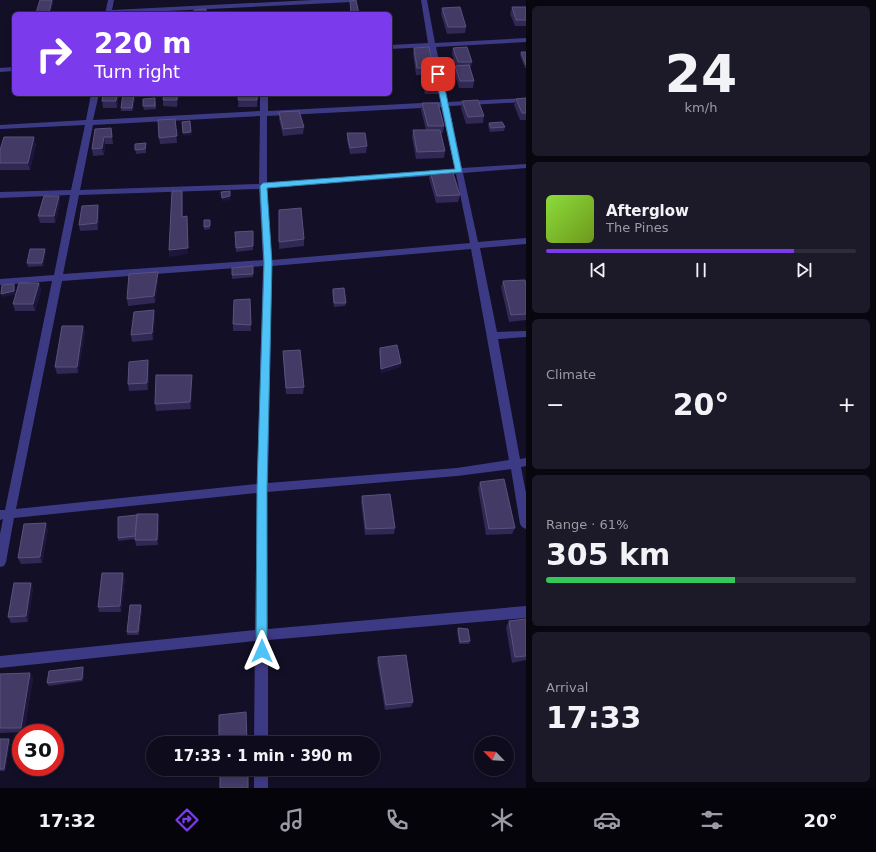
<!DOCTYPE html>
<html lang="en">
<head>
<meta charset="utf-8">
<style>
	body { margin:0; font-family:"DejaVu Sans",sans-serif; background:#1c1929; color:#f1f3f6; height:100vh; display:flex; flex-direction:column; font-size:15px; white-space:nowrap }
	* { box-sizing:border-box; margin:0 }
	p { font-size:13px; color:#9b9ba3 }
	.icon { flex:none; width:22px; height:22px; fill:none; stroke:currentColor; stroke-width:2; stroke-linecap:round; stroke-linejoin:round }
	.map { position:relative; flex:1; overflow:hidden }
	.sheet { display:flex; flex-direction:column; gap:6px; padding:6px; background:#08060f; width:350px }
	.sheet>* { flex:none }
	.guide { position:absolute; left:12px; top:12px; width:380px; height:84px; border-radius:6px; box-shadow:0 2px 6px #0003,0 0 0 1px #2e2b3b; background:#7c3aed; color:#fff; overflow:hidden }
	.needle { width:26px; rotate:295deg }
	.buttons { position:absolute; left:474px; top:736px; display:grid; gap:8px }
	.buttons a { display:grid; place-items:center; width:40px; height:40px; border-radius:50%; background:#0e0b1c; box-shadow:0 2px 6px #0003,0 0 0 1px #2e2b3b; font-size:20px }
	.speed { position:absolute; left:12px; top:724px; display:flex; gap:8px; font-size:20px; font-weight:700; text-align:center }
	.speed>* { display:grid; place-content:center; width:52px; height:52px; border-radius:50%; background:#0e0b1c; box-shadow:0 2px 6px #0003,0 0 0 1px #2e2b3b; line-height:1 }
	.speed .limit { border:6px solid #d22; background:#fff; color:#111 }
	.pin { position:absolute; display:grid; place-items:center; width:34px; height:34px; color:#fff; margin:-17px; border-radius:8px; box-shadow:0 2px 6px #0006 }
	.me { position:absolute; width:44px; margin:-22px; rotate:0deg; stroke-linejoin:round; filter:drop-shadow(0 0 3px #0008) }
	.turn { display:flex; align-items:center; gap:14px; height:84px; padding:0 16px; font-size:18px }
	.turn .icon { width:52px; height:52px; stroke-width:2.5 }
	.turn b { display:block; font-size:28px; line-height:34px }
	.big { font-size:30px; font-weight:700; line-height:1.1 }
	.sheet .tile { flex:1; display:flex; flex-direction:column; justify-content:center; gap:6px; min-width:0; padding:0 14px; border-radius:6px; background:#1c1929 }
	.sheet .dial { align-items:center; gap:0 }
	.dial b { font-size:52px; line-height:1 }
	.song { display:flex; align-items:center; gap:12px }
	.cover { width:48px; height:48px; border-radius:6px; background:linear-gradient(135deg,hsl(90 70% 55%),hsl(80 70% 35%)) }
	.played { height:4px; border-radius:2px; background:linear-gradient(90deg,#7c3aed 80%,#2e2b3b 80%) }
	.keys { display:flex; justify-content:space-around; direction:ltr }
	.heat { display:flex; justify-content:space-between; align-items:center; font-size:22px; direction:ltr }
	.charge { height:6px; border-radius:3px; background:linear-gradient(90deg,#34c759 61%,#2e2b3b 0) }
	.trip { position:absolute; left:146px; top:736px; width:234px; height:40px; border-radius:20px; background:#0e0b1c; box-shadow:0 2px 6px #0003,0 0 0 1px #2e2b3b; font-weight:700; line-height:40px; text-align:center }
	.tab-bar { display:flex; height:64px; justify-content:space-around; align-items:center; background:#06040b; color:#9b9ba3 }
	.tab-bar .icon { width:28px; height:28px }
	.tab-bar .on { color:#7c3aed }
	.tab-bar b { font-size:18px; color:#f1f3f6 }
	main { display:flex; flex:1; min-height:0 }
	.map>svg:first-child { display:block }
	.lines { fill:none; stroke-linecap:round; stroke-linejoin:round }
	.minor { fill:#3d3a85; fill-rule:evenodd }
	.wall { fill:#312854 }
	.shaded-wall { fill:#1d163a }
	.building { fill:#433a66; stroke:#5a527e }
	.route { fill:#4fc3f7; stroke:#337fa1 }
</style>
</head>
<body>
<main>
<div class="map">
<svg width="526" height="788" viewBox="0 0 526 788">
	<rect width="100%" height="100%" fill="#130f26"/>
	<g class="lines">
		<!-- minor -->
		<path class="minor" d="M108,0H114L112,10L313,0H355L352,2L105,14Z
			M421,0H427L435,43L526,38V42L436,47L448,102L526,98V102L449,106L462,168L526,164V168L463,173L478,242L526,238V244L480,248L497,332L526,331V337L498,339L520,459L526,458V466L521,467L526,493V529L522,527L520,524L511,469L457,476L267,492L268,629L526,606V618L268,640V743H254L255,641L0,668V656L255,630L257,493L14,518L6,562L4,566L0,567V534L3,519L0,520V510H5L52,281L0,285V279L54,275L70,195L0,198V192L71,190L85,125L0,129V125L86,120L91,94H99L93,120L260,111V94H268V111L441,102L429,47L390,49V45L428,43ZM441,107L455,169L267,183V116ZM260,116L259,184L80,190L93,125ZM456,174L470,243L272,260L267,188ZM259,189L263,260L63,274L79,195ZM471,249L509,460L457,468L268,483L272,266ZM263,266L257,484L16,509L62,281Z
			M14,67V71L0,72V68Z
			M254,769H268V788H254Z"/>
	</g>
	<!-- wall -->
	<path class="wall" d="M52,0L53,3L50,14H37L36,13Z
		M512,7H526V26H515L510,14Z
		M442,8L466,27L465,33L447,34L441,14Z
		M414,48L433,68L440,87L439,94H425L421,75H416L413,54Z
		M453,48L472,62L470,69L474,81L473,88H459L454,72L456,66L452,54Z
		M521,52H526V68H525L520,55Z
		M119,94L117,108H103L102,101Z
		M134,94L135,97L133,111H121V108Z
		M135,94H145V95L135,96Z
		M164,94H179L177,107L163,106V100Z
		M189,94H215L189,95Z
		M239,94H258L257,107H238Z
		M526,98V120H520L514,105L516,99Z
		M462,101L484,116L483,123L466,124L461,108Z
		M156,102V109L144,110L143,106Z
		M422,103L444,126L443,133H440L445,151L444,158L416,159L412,137L413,130H426L421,110Z
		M279,112L304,127L303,134L283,136L279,119Z
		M175,119L177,143L160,144L159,138Z
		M489,123L505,127L504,131L490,132L488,126Z
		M111,128L113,144H105L104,155L93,156L92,149Z
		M347,133L367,146L366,153L350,154L347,140Z
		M146,143V153L136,154L135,144Z
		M36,144L30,170H0V150Z
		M430,171L460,195L458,202L436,203L429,178Z
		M59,196L60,203L55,223H40L38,216Z
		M98,205L99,212L98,230L80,231L79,225Z
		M279,210L304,239V246L279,249Z
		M210,220V229L204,230V227Z
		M253,231V250L236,252L235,232Z
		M46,252L43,266L28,267L27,263Z
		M253,266V277L232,279V268Z
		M158,272V279L155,303L128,306L127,299Z
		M503,281L526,286V320L509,322L501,287Z
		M39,283L41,290L35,311H15L13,304Z
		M333,289L346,303L345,306L334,307L332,292Z
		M250,299L251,331H233V324Z
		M155,317L153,340L132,342L131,335Z
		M83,326L85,332L78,373L57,374L55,367Z
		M380,348L401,363L400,367L381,373L379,352Z
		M283,351L304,387L303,394H286L283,358Z
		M148,360L149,367L148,390L129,391L128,384Z
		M192,381L191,409L156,411L155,404Z
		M480,482L515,528L512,534L486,535L478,488Z
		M362,496L395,528L394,534L365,535L361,502Z
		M158,514L159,520L158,545L136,546L135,539L118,541V538Z
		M48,529L42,563L21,564L18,558Z
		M125,578L121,612H99L98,607Z
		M33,588L28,622L11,623L8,617Z
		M141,605L142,608L139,635H127V632Z
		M526,619V660L512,663L506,627L509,621Z
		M458,628L470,641L469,644H459L457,631Z
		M378,657L413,702L411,707L385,710L377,662Z
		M83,667L84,669L83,681L49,686L47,683Z
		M0,674L33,678L24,732L0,733Z
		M0,739H9L10,741L5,771H0Z"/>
	<!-- shaded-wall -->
	<path class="shaded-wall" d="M52,0L53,3L50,14H49V13Z
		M117,94H119L117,108L116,101Z
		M134,94L135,97L133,111L132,108Z
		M177,94H179L177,107Z
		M191,132L192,135L183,136V133Z
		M34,137L36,144L30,170L28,163Z
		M104,137L105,144L104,155L102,148Z
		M182,191L183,198V224L182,217Z
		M59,196L60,203L55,223L54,216Z
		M230,196L231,200L222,201V198Z
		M98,205L99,212L98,230L97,223Z
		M187,216L188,254L169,257V250Z
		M45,249L46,252L43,266L42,263Z
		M158,272V279L155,303L154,296Z
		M39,283L41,290L35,311L33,304Z
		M14,284L15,287V295L2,297L1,294Z
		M154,310L155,317L153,340L152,333Z
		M83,326L85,332L78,373L77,367Z
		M148,360L149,367L148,390L147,383Z
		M401,363L400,367L381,373V369Z
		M192,375V381L191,409L190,402Z
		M158,514L159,520L158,545L157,540Z
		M46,523L48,529L42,563L40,557Z
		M123,573L125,578L121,612L120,606Z
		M31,583L33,588L28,622L26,616Z
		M141,605L142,608L139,635L138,632Z
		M83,667L84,669L83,681L82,679Z
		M30,673L33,678L24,732L21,728Z
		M9,739L10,741L5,771L4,769Z"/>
	<!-- building -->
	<path class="building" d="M40,0H52L49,13H36Z
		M356,0L359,14H351L350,1Z
		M460,7L466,27H448L442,8Z
		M512,7H526V20H516Z
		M206,9V14H194V10Z
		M429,47L433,68H435L440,87H426L422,68H417L414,48Z
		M467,47L472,62H458L453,48Z
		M521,52H526V65Z
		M469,65L474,81H460L455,66Z
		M103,94H117L116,101H102Z
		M123,94H134L132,108H121Z
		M164,94H177V100H163Z
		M239,94H257V100H238Z
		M155,98V106H143V99Z
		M526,98V113H522L516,99Z
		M478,100L484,116L468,117L462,101Z
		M422,103H438L444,126H428Z
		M299,111L304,127L283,129L279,112Z
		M175,119L177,136L159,138L158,120Z
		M190,121L191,132L183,133L182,122Z
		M502,122L505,127L491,128L489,123Z
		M111,128L112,137H104L102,148L92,149L95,129Z
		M413,130H440L445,151L417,152Z
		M347,133H365L367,146L350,148Z
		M4,137H34L28,163H0V150Z
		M146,143L145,149L135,150V144Z
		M452,170L460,195L437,196L430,171Z
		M172,191H182V217L187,216L188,248L169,250Z
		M230,191V196L222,198L221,192Z
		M44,196H59L54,216H38Z
		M98,205L97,223L79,225L82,206Z
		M301,208L304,239L279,242V210Z
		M204,220H210V226L204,227Z
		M253,231V246L236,248L235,232Z
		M30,249H45L42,263H27Z
		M253,266V274L232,275V268Z
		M158,272L154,296L127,299L129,274Z
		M525,280L526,286V314L511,315L503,281Z
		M19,283H39L33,304H13Z
		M14,284V291L1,294L2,285Z
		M344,288L346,303H334L333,289Z
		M250,299L251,325L233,324L234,300Z
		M154,310L152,333L131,335L134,312Z
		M62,326H83L77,367H55Z
		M397,345L401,363L381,369L380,348Z
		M300,350L304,387L286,388L283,351Z
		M148,360L147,383L128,384L129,362Z
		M156,375H192L190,402L155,404Z
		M504,479L515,528L489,529L480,482Z
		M390,494L395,528L366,529L362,496Z
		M137,514H158L157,540H135Z
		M137,515L135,536L118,538V517Z
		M46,523L40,557L18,558L24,524Z
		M102,573H123L120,606L98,607Z
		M14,583H31L26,616L8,617Z
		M130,605H141L138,632H127Z
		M526,619V656L515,657L509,621Z
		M458,628L468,629L470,641L460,642Z
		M406,655L413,702L386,705L378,657Z
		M83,667L82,679L47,683L49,671Z
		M30,673L21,728H0V674Z
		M246,712L247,743H219V715Z
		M0,739H9L4,769H0Z
		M220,769H248V788H220Z"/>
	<!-- route -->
	<path class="route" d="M438,73L442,74L462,172L267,188L272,263L267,488V651L265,655L262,656L258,655L256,651L257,488L264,263L260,186L263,183L455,169L435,74Z"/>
</svg>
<div class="buttons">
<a><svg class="needle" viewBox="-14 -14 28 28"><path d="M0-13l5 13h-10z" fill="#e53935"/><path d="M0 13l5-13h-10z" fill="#9b9ba3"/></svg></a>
</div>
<div class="speed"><div class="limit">30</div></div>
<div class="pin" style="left:438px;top:74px;background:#d93025"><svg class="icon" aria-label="arrive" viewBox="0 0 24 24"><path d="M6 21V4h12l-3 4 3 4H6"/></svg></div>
<svg class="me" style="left:262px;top:651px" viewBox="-20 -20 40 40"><path d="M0-17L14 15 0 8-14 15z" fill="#4fc3f7" stroke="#fff" stroke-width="4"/></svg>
<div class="trip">17:33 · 1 min · 390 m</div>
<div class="guide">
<div class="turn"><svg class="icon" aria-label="right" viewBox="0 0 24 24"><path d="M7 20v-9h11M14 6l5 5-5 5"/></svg><div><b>220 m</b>Turn right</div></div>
</div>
</div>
<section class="sheet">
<div class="tile dial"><b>24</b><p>km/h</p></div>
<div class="tile">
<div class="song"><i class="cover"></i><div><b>Afterglow</b><p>The Pines</p></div></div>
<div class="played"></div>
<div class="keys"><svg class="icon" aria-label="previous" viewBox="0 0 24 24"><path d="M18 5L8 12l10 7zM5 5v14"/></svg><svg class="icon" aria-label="pause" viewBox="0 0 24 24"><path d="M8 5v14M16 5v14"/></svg><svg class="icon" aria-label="next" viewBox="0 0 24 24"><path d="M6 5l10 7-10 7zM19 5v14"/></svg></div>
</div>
<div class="tile"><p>Climate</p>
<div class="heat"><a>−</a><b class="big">20°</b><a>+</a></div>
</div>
<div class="tile"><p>Range · 61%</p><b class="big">305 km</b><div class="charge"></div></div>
<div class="tile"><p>Arrival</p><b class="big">17:33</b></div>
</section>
</main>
<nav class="tab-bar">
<b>17:32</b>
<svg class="icon on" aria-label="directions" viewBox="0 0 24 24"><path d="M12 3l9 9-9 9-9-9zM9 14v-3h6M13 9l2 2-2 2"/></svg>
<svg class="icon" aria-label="music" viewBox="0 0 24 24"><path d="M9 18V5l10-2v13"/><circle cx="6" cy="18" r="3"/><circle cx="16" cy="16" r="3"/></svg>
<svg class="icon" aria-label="phone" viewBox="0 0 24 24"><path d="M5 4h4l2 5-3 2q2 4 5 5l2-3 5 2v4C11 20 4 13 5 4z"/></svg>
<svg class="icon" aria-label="climate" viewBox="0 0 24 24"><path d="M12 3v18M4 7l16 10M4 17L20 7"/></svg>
<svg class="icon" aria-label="car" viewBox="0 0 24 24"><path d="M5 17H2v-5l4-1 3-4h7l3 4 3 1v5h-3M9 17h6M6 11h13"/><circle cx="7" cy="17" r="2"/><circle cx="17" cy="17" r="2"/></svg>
<svg class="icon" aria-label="filters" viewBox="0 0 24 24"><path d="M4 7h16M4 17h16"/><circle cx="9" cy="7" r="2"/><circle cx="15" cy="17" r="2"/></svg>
<b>20°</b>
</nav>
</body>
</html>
